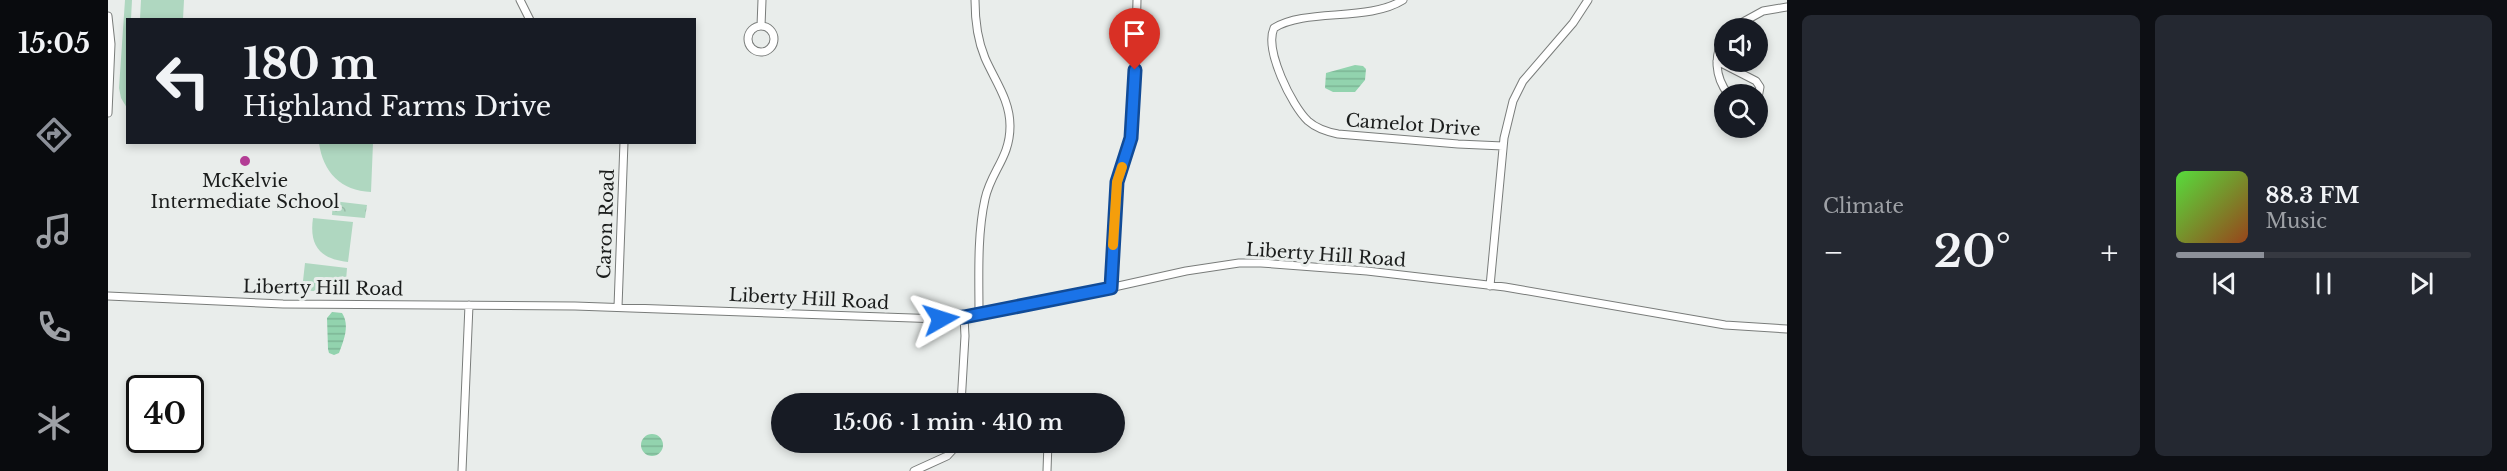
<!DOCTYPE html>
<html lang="en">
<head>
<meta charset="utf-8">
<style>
	body { margin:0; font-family:"Libre Baskerville",serif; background:#242831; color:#f1f3f6; height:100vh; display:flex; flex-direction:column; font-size:22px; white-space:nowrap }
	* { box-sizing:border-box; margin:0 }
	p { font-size:20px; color:#9ea1a6 }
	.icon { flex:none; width:33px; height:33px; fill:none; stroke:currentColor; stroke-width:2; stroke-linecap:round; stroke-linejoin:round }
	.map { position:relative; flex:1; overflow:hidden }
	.details { display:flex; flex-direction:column; gap:15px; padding:15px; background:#0d0f14; width:720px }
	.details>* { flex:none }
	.guide { position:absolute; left:18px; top:18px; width:570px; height:126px; border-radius:0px; box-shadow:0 3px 9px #0003; background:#171b24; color:#f1f3f6; overflow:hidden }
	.tools { position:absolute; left:1606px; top:18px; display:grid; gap:12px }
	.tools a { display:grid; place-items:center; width:54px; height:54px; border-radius:50%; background:#171b24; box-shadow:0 3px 9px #0003; font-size:30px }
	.speed { position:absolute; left:18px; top:375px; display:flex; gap:12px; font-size:30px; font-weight:700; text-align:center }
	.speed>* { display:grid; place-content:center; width:78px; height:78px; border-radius:50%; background:#171b24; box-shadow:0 3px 9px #0003; line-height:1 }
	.speed .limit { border:3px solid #111; border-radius:9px; background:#fff; color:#111 }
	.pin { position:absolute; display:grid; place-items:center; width:51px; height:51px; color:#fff; margin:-62px -26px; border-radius:50% 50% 50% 0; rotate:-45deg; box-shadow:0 0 6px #0007 }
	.pin .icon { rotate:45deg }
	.me { position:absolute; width:66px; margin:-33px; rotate:84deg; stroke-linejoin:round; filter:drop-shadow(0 0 4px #0008) }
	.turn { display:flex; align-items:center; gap:21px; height:126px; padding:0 18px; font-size:27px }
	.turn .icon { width:78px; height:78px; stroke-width:2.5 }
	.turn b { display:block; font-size:42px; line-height:51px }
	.big { font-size:45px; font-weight:600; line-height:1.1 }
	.details .widget { flex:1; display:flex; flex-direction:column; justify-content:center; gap:9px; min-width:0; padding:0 21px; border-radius:9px; background:#242831 }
	.song { display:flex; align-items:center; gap:18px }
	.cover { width:72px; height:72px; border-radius:9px; background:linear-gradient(135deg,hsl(110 70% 55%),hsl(20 70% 35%)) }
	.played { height:6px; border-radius:3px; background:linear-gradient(90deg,#8c9099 30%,#363941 30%) }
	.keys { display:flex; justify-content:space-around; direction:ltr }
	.heat { display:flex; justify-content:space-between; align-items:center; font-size:33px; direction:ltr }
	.details .tiles { flex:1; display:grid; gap:15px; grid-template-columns:repeat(2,1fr) }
	.trip { position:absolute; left:663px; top:393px; width:354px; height:60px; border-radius:30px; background:#171b24; box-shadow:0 3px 9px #0003; font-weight:600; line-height:60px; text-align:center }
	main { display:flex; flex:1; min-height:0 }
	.menu { display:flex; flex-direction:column; width:108px; justify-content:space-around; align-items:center; background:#090b0e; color:#9ea1a6 }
	.menu .icon { width:42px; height:42px }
	.menu .selected { color:#8c9099 }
	.menu b { font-size:27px; color:#f1f3f6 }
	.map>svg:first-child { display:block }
	.green { fill:#afd7c0 }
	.forest { fill:url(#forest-crowns) }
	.water { fill:url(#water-rules) }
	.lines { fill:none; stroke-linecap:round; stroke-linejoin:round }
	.minor-casing { stroke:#797c7a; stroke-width:9 }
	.minor { stroke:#fff; stroke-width:7 }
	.route-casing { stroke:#114b97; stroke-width:15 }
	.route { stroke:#1a73e8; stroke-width:10 }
	.slow { stroke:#f59e0b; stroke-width:10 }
	.poi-dot { fill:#b33d95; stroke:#e9edeb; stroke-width:2 }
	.labels { text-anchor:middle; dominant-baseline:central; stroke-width:6; stroke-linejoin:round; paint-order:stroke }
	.street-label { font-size:18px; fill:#1b1d1c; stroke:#e9edeb }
	.poi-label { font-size:18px; fill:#1b1d1c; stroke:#e9edeb }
</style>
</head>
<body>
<main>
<nav class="menu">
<b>15:05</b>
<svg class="icon selected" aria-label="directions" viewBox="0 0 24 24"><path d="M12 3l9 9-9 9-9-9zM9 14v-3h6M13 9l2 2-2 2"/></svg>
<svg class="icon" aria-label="music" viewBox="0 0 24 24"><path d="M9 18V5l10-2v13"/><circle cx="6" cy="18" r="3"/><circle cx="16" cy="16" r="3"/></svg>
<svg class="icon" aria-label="phone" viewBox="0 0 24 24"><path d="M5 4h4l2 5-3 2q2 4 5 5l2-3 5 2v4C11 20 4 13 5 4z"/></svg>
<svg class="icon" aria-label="climate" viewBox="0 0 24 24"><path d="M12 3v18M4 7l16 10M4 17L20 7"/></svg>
</nav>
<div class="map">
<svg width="1679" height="471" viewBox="0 0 1679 471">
	<defs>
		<pattern id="forest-crowns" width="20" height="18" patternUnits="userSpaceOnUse" patternTransform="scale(1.5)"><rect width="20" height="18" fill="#afd7c0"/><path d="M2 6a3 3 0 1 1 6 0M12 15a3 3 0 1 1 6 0" fill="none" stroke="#96b8a4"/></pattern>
		<pattern id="water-rules" width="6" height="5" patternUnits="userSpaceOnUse" patternTransform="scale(1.5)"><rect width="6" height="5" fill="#92d3ae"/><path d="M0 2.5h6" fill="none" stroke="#7db595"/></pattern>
	</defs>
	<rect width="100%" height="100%" fill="#e9edeb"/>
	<!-- green -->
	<path class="green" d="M17,0H24L23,19L20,20L19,108L13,98L11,88Z
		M33,0H76L75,19H32Z
		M211,143H265L263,192C233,191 215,172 211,143Z
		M205,218L245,222L240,262C212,259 201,246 205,218Z
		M197,263L239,268L237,294L194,290Z"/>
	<!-- forest -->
	<path class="forest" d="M225,201L259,205L257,218L224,215Z"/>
	<!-- water -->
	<path class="water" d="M1247,65L1255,66L1258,69L1257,80L1247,92H1225L1217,88L1218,73Z
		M224,312L234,313C242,325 236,340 231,353L226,355L221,353L220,349L219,318Z
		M533 445a11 11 0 1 1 22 0a11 11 0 1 1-22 0Z"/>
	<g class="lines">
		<!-- minor casing -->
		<g class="minor-casing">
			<path id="minor" d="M412,0L422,20
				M867,0C867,21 869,39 877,58C887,81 902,100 902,126C902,158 883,171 877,199C869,235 871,277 871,314
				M1295,0C1260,22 1198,8 1166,28C1156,50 1184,106 1200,121C1209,129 1220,132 1230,134L1350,144L1395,146
				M0,16L3,44L0,113
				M653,26L654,0
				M640 39a13 13 0 1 1 26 0a13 13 0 1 1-26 0Z
				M1624,28L1655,11L1679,7
				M1617,37C1605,55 1607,77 1620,94
				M1609,61L1648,81L1652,87L1650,98
				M1382,286L1396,138L1405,101L1415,81L1465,23L1480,0
				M1003,288L1009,182L1023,138L1026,115L1029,0
				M0,296L175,304L467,306L833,319L856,317L979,293L1078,271L1131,263H1153L1259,271L1397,287L1617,325L1679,329
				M510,307L516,142
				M853,404L857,336L856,317
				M354,471L361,305
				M806,471L839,456L852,442
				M939,471L940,442"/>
		</g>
		<!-- minor -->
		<use href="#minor" class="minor"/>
	</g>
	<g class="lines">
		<!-- route casing -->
		<g class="route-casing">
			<path id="route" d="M833,319L856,317L1003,288L1009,182L1023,138L1027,70"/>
		</g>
		<!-- route -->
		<use href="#route" class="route"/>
		<!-- slow -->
		<path class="slow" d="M1005,245L1009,182L1014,167"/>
	</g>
	<!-- markers -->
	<circle class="poi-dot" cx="137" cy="161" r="6"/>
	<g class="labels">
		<!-- street labels -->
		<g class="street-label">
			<text transform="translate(1305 125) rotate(4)">Camelot Drive</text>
			<text transform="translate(498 224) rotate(-88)">Caron Road</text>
			<text transform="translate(1218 255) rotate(4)">Liberty Hill Road</text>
			<text transform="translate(215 288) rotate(1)">Liberty Hill Road</text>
			<text transform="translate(701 299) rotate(3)">Liberty Hill Road</text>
		</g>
		<!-- poi labels -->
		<g class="poi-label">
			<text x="137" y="181">McKelvie<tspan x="137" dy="21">Intermediate School</tspan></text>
		</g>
	</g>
</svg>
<div class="tools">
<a><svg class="icon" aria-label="sound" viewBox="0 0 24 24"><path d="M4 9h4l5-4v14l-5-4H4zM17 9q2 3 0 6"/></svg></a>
<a><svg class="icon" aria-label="search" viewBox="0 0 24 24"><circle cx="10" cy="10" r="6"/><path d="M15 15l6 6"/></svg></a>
</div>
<div class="speed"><div class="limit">40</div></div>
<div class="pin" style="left:1027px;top:70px;background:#d93025"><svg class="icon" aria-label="arrive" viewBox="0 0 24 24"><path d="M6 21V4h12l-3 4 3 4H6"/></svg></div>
<svg class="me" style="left:833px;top:319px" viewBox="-20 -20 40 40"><path d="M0-17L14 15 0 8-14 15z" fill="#1a73e8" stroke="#fff" stroke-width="4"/></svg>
<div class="trip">15:06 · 1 min · 410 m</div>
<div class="guide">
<div class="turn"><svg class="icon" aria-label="left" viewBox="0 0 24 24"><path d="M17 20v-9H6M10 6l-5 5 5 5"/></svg><div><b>180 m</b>Highland Farms Drive</div></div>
</div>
</div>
<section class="details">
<div class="tiles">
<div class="widget"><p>Climate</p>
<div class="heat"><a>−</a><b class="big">20°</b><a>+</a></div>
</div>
<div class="widget">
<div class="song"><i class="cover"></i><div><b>88.3 FM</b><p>Music</p></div></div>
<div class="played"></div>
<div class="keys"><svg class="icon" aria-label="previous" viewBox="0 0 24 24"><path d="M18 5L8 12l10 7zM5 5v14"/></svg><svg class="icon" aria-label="pause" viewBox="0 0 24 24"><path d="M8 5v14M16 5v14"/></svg><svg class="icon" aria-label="next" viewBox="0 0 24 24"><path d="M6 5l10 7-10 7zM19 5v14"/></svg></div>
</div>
</div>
</section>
</main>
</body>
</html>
